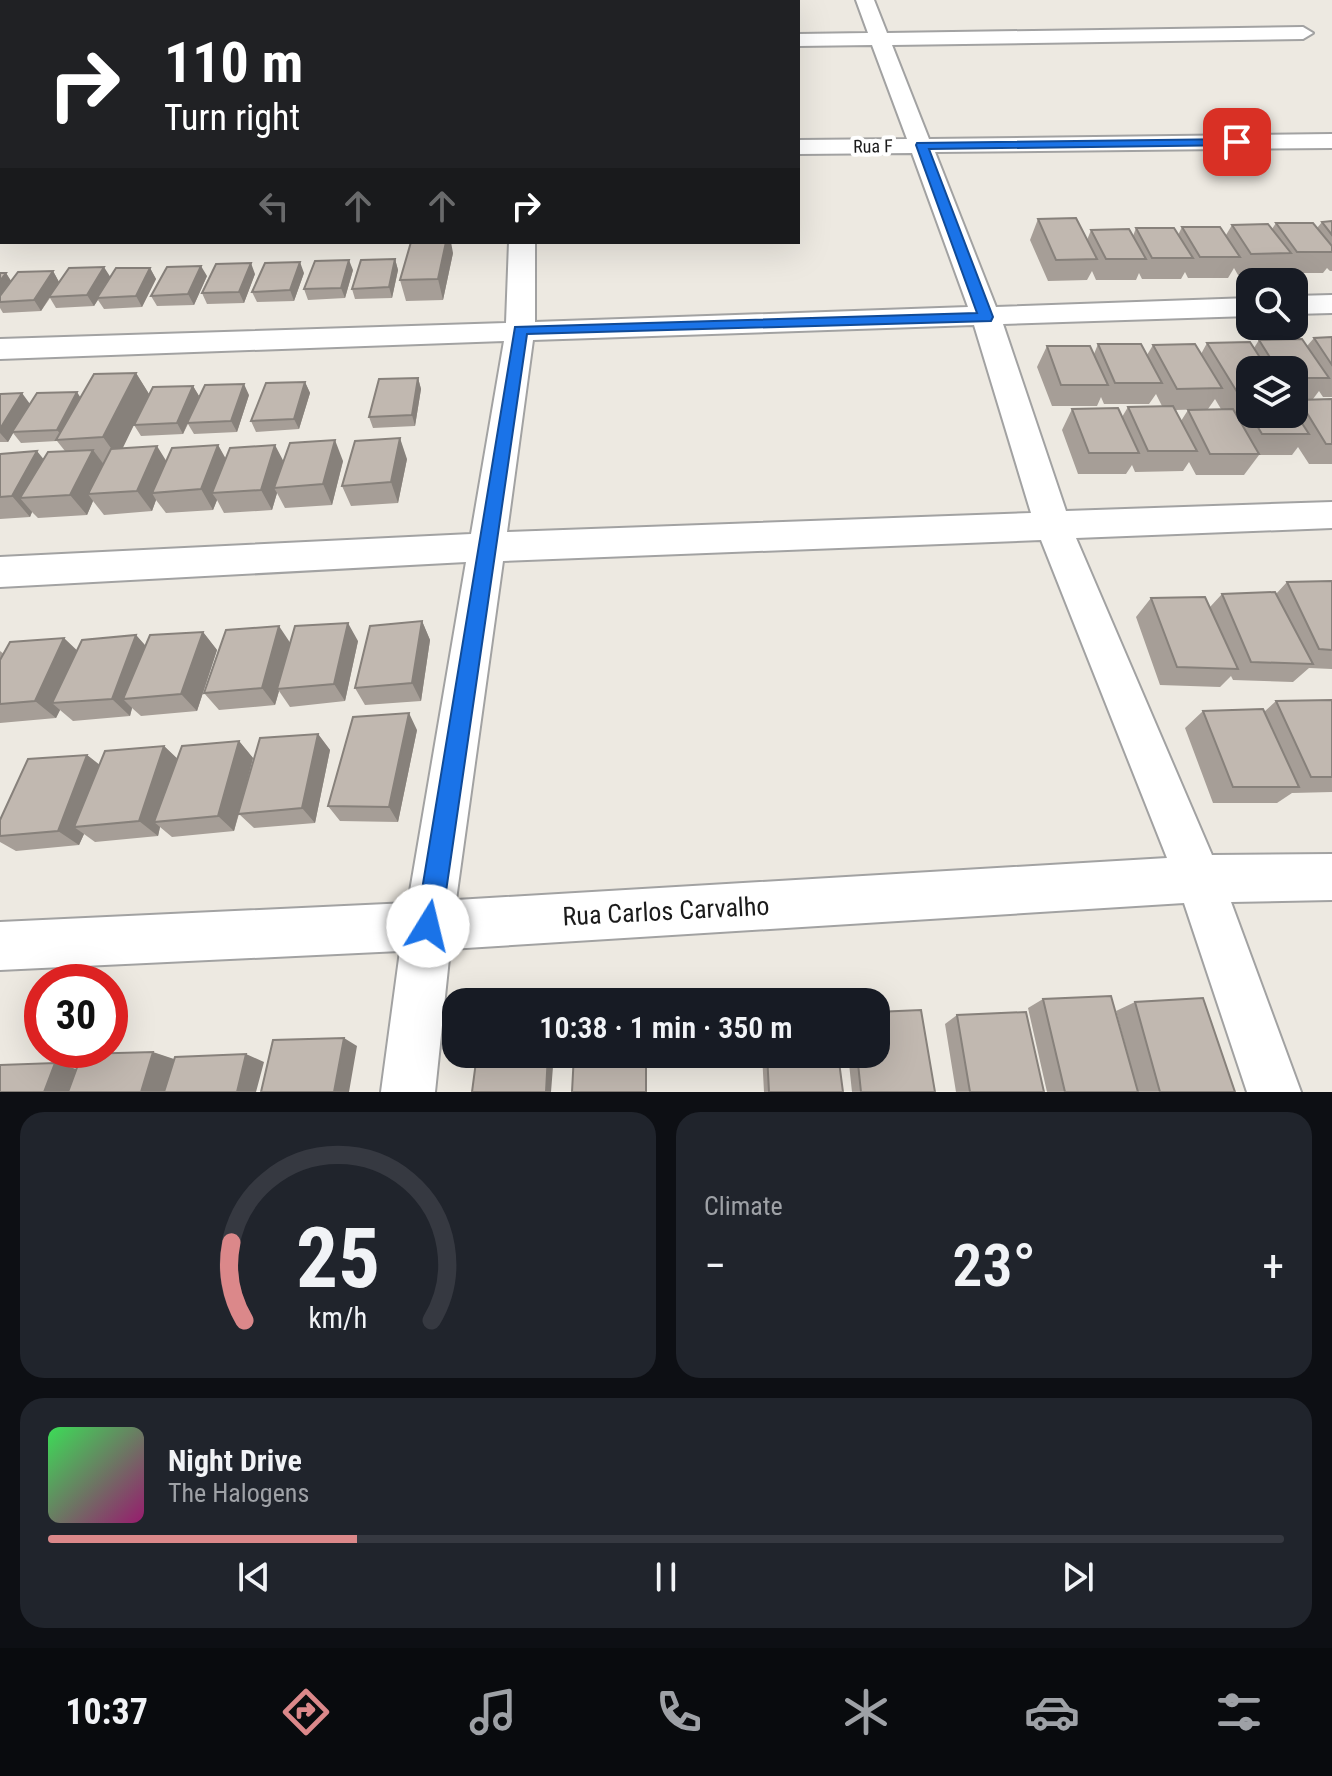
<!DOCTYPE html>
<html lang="en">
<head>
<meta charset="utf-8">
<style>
	body { margin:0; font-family:"Roboto Condensed",sans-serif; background:#20242c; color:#f1f3f6; height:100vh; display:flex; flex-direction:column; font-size:30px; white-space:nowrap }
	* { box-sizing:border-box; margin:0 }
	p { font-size:26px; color:#9ea1a6 }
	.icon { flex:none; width:44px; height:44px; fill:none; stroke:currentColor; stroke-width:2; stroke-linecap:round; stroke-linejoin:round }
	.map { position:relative; height:1092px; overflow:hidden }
	.sheet { display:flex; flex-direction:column; gap:20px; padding:20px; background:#0d0f14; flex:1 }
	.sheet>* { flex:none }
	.top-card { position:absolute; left:0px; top:0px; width:800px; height:244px; box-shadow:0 8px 32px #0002; background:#202124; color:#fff; overflow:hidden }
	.tools { position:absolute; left:1236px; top:268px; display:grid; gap:16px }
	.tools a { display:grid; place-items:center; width:72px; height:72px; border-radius:16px; background:#171b24; box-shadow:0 8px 32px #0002; font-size:40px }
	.speed { position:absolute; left:24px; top:964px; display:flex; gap:16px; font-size:40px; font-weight:700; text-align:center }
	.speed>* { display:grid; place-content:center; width:104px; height:104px; border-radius:50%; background:#171b24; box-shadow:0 8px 32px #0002; line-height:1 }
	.speed .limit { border:12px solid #d22; background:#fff; color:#111 }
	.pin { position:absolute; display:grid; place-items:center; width:68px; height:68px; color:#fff; margin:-34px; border-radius:16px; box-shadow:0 4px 12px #0006 }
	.me { position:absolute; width:88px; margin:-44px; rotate:9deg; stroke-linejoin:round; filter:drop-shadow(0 0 6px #0008) }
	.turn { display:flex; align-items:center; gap:28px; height:168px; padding:0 32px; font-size:36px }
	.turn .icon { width:104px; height:104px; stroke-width:2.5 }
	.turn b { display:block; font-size:56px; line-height:68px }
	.lanes { display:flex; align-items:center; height:76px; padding:0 32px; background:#0003; justify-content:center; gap:40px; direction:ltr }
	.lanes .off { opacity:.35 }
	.big { font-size:60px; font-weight:600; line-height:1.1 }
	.sheet .tile { flex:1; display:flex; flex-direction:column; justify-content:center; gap:12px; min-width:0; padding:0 28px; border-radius:24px; background:#20242c }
	.sheet .dial { align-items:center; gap:0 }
	.dial svg { height:208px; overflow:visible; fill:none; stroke:#363941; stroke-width:7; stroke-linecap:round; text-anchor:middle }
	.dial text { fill:#f1f3f6; stroke:none }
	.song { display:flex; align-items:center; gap:24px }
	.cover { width:96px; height:96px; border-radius:12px; background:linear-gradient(135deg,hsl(130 70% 55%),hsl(320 70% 35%)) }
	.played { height:8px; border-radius:4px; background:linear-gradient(90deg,#db888a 25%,#363941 25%) }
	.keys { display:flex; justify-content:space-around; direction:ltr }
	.heat { display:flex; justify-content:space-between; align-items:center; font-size:44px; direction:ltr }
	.sheet .tiles { flex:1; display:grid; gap:20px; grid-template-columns:1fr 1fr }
	.tile:last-child { grid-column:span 2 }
	.trip { position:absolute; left:442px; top:988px; width:448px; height:80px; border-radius:24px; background:#171b24; box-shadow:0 8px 32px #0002; font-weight:600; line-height:80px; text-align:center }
	.dock { display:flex; height:128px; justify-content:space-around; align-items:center; background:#090b0e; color:#9ea1a6 }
	.dock .icon { width:56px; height:56px }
	.dock .current { color:#db888a }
	.dock b { font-size:36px; color:#f1f3f6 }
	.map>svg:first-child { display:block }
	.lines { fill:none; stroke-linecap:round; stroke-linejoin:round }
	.minor-casing { stroke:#a2a2a2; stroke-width:4 }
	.minor { fill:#fff; fill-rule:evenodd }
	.wall { fill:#a69e97; fill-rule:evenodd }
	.shaded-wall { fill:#87817b }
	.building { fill:#c1b8b0; stroke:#87817b; stroke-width:2 }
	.route { fill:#1a73e8; stroke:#114b97; stroke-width:2 }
	.labels { text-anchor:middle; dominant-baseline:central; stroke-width:8; stroke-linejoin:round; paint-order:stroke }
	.far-street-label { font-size:18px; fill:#1b1b1b; stroke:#fff }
	.near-street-label { font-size:26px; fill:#1b1b1b; stroke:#fff }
</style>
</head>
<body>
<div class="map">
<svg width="1332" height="1092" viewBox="0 0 1332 1092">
	<rect width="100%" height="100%" fill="#ede9e1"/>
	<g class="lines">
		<!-- minor casing -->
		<g class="minor-casing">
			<path id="minor" d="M856,0H874L887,33L1303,27L1313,33L1303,39L892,45L929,139L1332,134V148L935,152L996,307L1250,298V316L1003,324L1066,511L1332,502V528L1076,538L1212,855L1332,854V900L1231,902L1301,1092H1247L1184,903L450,949L435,1092H381L400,951L0,970V922L408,903L466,562L0,587V557L471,534L504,341L0,359V339L506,323L509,242H535V322L968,307L912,153L798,154V140L907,139L872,45L798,46V34L868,33ZM974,325L1031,513L507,532L533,340ZM1041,540L1167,858L456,900L503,561Z
				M1332,295V313L1294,314V296Z"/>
		</g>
		<!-- minor -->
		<use href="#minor" class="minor"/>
	</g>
	<!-- wall -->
	<path class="wall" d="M1038,219L1087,240L1091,230L1133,236L1136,228L1178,235L1182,227L1226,235L1232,225L1272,229L1276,223L1317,228L1322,222L1332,221V271H1330L1327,268L1323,273H1283L1281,269L1277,274L1238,275L1234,268L1228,278H1188L1185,272L1181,279H1142L1139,273L1136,280H1096L1092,271L1087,280L1048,281L1030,240Z
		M453,253L443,300L406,301L400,280Z
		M395,259L398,270L392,298L355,299L352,289Z
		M150,268L156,279L142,307L104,309L98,300L94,306L56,308L50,298L41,311L3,313L0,308V273H6L11,281L53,271L59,282L110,277Z
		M353,270L345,298L308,300L304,289Z
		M304,273L294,301L257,302L252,292Z
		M255,274L244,303L207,304L202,293Z
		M207,276L194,305L157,306L151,296Z
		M1332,337V397H1323L1319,391L1313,399H1294V370H1250L1294,414V406L1299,400L1332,399V464H1309L1298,447L1292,455H1259L1244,475H1196L1189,462L1183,471L1135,472L1132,465L1126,474H1078L1062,430L1072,409L1122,417L1128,407L1162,406L1156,394L1149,404H1104L1101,397L1097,406H1052L1037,367L1047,346L1094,354L1098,344L1147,355L1153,345L1201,354L1207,343L1254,348L1259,340L1307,346L1314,338ZM1215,399L1221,409L1188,410L1181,421L1176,410L1208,409Z
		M136,373L149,394L122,448L166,461L218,445L226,459L284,462L343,461L332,505L285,508L277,493L272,510L224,513L217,500L213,510L166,513L156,500L152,511L104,515L93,501L87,515L38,518L32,512L30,517L0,519V454L43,459L65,451L57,441L21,443L13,433L8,442H0V394L30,404L80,398Z
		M418,378L421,389L415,426L373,428L369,417Z
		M305,382L310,393L299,429L256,432L251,421Z
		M193,386L199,396L191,415L249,395L237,432L194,434L188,424L183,434L141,436L134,425Z
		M407,459L398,503L351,506L342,486Z
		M1332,581V669L1309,668L1293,682L1233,680L1231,676L1220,687L1160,685L1136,617L1151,598L1210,607L1222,594H1276L1287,582Z
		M422,621L430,640L421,701L365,705L355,688Z
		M203,632L217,650L197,711L141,716L132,708L130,716L73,721L60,710L56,718L0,723V651L4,654L77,651L136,635L145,646Z
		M358,641L345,701L290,707L279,691L275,705L219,710L204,693L290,644Z
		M1332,700V792L1292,793L1277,803H1213L1185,728L1203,711L1264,712L1276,701Z
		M417,730L398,822L340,821L328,806Z
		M318,734L330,750L315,823L254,828L239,814L234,831L172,837L160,827L158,836L95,842L84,834L79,845L16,851L0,842V820L87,755L100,765L164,746L177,759L239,741L253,758L242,802Z
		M1043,999L1131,1066L1116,1011L1135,1002L1235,1092H1047L1028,1008Z
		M957,1015L1044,1092H956L945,1024Z
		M762,1054H838L843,1092H764Z
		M848,1054H876L935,1092H852Z"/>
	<!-- shaded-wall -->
	<path class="shaded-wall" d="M446,242H451L453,253L443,300L438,279Z
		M395,259L398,270L392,298L389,287Z
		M349,260L353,270L345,298L341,288Z
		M300,262L304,273L294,301L290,290Z
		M251,263L255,274L244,303L239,292Z
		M201,266L207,276L194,305L188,294Z
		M104,267L111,278L94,306L87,295Z
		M150,268L156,279L142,307L136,296Z
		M53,271L59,282L41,311L34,300Z
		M6,273L13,284L0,302V281Z
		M136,373L149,394L118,458L103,437Z
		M418,378L421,389L415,426L412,415Z
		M305,382L310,393L299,429L294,419Z
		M244,384L249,395L237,432L231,421Z
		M193,386L199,396L183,434L177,423Z
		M77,392L84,403L65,440L57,430Z
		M22,393L30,404L8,442L0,433V429Z
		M400,438L407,459L398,503L391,482Z
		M335,440L343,461L332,505L323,484Z
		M218,445L229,465L212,493L217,500L213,510L201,489Z
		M275,445L286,466L274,488L277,493L272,510L261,490Z
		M157,446L170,467L152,493L156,500L152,511L137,491Z
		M93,450L108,470L88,494L93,501L87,515L70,495Z
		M37,451L54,472L20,498L32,512L30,517L12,496Z
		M422,621L430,640L421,701L412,683Z
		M348,623L358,641L345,701L334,684Z
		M279,626L291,644L277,689L279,691L275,705L262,688Z
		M203,632L217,650L197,711L181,694Z
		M136,635L153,654L123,699L132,708L130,716L112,699Z
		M64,638L83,656L52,703L60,710L56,718L35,701Z
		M409,713L417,730L398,822L389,807Z
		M318,734L330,750L315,823L302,808Z
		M239,741L253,758L234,831L218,816Z
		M164,746L181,762L154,822L160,827L158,836L139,821Z
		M87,755L107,771L74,827L84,834L79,845L58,831Z
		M344,1038L357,1046L349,1092H334Z
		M153,1052L174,1059L165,1092H141Z
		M246,1054L264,1062L256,1092H237Z
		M548,1054H554L551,1092H546Z
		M55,1063L80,1070L72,1092H44Z"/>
	<!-- building -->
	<path class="building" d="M1076,218L1097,259L1056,260L1038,219Z
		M1332,221V235L1322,222Z
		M1276,223H1313L1332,246V252H1297Z
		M1268,224L1291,253L1251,254L1232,225Z
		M1182,227H1220L1240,257H1200Z
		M1136,228H1174L1193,258H1152Z
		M1129,229L1146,259H1106L1091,230Z
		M411,242H446L438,279L400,280Z
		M395,259L389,287L352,289L361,260Z
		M349,260L341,288L304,289L315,261Z
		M300,262L290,290L252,292L265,263Z
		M251,263L239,292L202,293L216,264Z
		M201,266L188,294L151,296L167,267Z
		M104,267L87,295L49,297L69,268Z
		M116,268H150L136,296L97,298Z
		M53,271L34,300L0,302V296L18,272Z
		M0,273H6L0,281Z
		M1332,337V365L1314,338Z
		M1302,339L1329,378H1294V370H1278L1259,340Z
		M1250,342L1268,370H1250V413L1207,343Z
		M1098,344H1141L1162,383H1115Z
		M1195,344L1222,388L1177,389L1153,345Z
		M1047,346H1090L1108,385H1061Z
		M136,373L103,437L56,440L94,374Z
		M418,378L412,415L369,417L379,379Z
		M305,382L294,419L251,421L266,383Z
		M244,384L231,421L187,423L205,385Z
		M193,386L177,423L134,425L153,387Z
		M77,392L57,430L12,432L37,393Z
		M22,393L0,429V394Z
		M1332,399V444H1326L1299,400Z
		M1173,406L1197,451H1148L1128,407Z
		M1118,408L1139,453H1089L1072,409Z
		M1233,409L1259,454H1210L1188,410Z
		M1294,411L1309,434H1262L1250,414H1294Z
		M400,438L391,482L342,486L355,441Z
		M335,440L323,484L274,488L290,443Z
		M218,445L201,489L152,493L172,448Z
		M275,445L261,490L212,493L230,448Z
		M157,446L137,491L88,494L111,449Z
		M93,450L70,495L20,498L48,452Z
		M37,451L12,496L0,497V454Z
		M1332,581V650L1319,649L1287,582Z
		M1275,592L1313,664L1251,662L1222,594Z
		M1205,597L1238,669L1177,667L1151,598Z
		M422,621L412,683L355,688L370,626Z
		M348,623L334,684L277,689L295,626Z
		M279,626L262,688L204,693L226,630Z
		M203,632L181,694L123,699L150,635Z
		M136,635L112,699L52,703L82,640Z
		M64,638L35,701L0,704V660L10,642Z
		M1332,700V777H1311L1276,701Z
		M1263,709L1299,787H1233L1203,711Z
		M409,713L389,807L328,806L353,717Z
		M318,734L302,808L238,814L260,738Z
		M239,741L218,816L154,822L182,746Z
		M164,746L139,821L74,827L105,751Z
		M87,755L58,831L0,836V820L28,759Z
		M1111,996L1138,1092H1065L1043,999Z
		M1203,998L1235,1092H1160L1135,1002Z
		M921,1010L935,1092H861L857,1054H876V1012Z
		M1026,1012L1044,1092H970L957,1015Z
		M344,1038L334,1092H261L273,1040Z
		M153,1052L141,1092H68L82,1054Z
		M246,1054L237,1092H164L175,1057Z
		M477,1054H548L546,1092H472Z
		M574,1054H646V1092H572Z
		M767,1054H838L843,1092H769Z
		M55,1063L44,1092H0V1065Z"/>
	<!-- route -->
	<path class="route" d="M1237,139L1243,142L1241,145L929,149L993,317L991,321L527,334L441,926L437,934L428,938L420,934L416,926L515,327L977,313L916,145L917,143Z"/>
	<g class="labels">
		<!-- far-street labels -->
		<g class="far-street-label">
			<text transform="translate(873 146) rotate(-1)">Rua F</text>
		</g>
		<!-- near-street labels -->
		<g class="near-street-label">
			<text transform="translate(666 911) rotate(-3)">Rua Carlos Carvalho</text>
		</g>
	</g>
</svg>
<div class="tools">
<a><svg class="icon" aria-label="search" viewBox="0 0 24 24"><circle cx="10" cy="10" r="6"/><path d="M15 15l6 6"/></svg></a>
<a><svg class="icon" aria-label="layers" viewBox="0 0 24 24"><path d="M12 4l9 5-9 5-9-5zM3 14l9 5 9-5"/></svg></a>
</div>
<div class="speed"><div class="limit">30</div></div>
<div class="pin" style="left:1237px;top:142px;background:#d93025"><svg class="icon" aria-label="arrive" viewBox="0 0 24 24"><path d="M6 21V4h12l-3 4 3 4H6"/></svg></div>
<svg class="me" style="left:428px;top:926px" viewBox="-20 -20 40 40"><circle r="19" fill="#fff"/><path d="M0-13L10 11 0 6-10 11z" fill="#1a73e8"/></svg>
<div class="trip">10:38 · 1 min · 350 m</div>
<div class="top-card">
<div class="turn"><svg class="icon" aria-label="right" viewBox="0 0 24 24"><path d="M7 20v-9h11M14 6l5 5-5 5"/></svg><div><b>110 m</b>Turn right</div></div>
<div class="lanes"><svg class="icon off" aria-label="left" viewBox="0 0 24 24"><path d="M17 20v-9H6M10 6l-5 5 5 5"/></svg><svg class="icon off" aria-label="ahead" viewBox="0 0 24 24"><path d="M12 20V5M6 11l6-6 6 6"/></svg><svg class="icon off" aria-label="ahead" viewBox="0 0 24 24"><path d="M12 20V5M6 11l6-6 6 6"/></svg><svg class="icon" aria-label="right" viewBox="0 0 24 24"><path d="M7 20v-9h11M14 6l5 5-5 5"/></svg></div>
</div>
</div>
<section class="sheet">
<div class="tiles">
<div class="tile dial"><svg viewBox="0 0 100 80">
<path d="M14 69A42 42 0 1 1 86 69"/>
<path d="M14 69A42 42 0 0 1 9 39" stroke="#db888a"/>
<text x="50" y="56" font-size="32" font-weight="700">25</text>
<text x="50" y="72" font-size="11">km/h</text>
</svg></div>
<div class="tile"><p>Climate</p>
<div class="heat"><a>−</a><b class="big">23°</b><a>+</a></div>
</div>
<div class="tile">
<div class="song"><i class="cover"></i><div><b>Night Drive</b><p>The Halogens</p></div></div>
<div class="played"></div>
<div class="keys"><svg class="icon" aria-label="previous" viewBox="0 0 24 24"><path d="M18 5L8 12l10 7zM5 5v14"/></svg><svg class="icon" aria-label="pause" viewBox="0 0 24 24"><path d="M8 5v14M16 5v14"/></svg><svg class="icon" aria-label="next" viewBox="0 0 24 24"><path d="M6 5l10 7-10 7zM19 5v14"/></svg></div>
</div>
</div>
</section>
<nav class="dock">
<b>10:37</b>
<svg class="icon current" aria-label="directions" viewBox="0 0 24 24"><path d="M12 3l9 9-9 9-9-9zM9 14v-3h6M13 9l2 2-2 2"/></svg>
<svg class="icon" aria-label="music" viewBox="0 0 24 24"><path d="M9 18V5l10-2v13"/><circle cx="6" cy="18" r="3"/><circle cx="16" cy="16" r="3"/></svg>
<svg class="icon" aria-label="phone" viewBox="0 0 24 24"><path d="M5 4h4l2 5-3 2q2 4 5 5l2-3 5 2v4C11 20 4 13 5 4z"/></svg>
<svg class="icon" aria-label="climate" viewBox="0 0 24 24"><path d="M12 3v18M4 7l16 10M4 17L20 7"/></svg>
<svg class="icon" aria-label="car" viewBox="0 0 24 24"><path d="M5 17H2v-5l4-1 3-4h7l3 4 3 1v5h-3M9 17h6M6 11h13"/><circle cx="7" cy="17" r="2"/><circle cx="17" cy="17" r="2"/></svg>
<svg class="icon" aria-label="filters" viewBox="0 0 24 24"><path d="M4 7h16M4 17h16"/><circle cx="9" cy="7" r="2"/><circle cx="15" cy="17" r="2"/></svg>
</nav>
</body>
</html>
